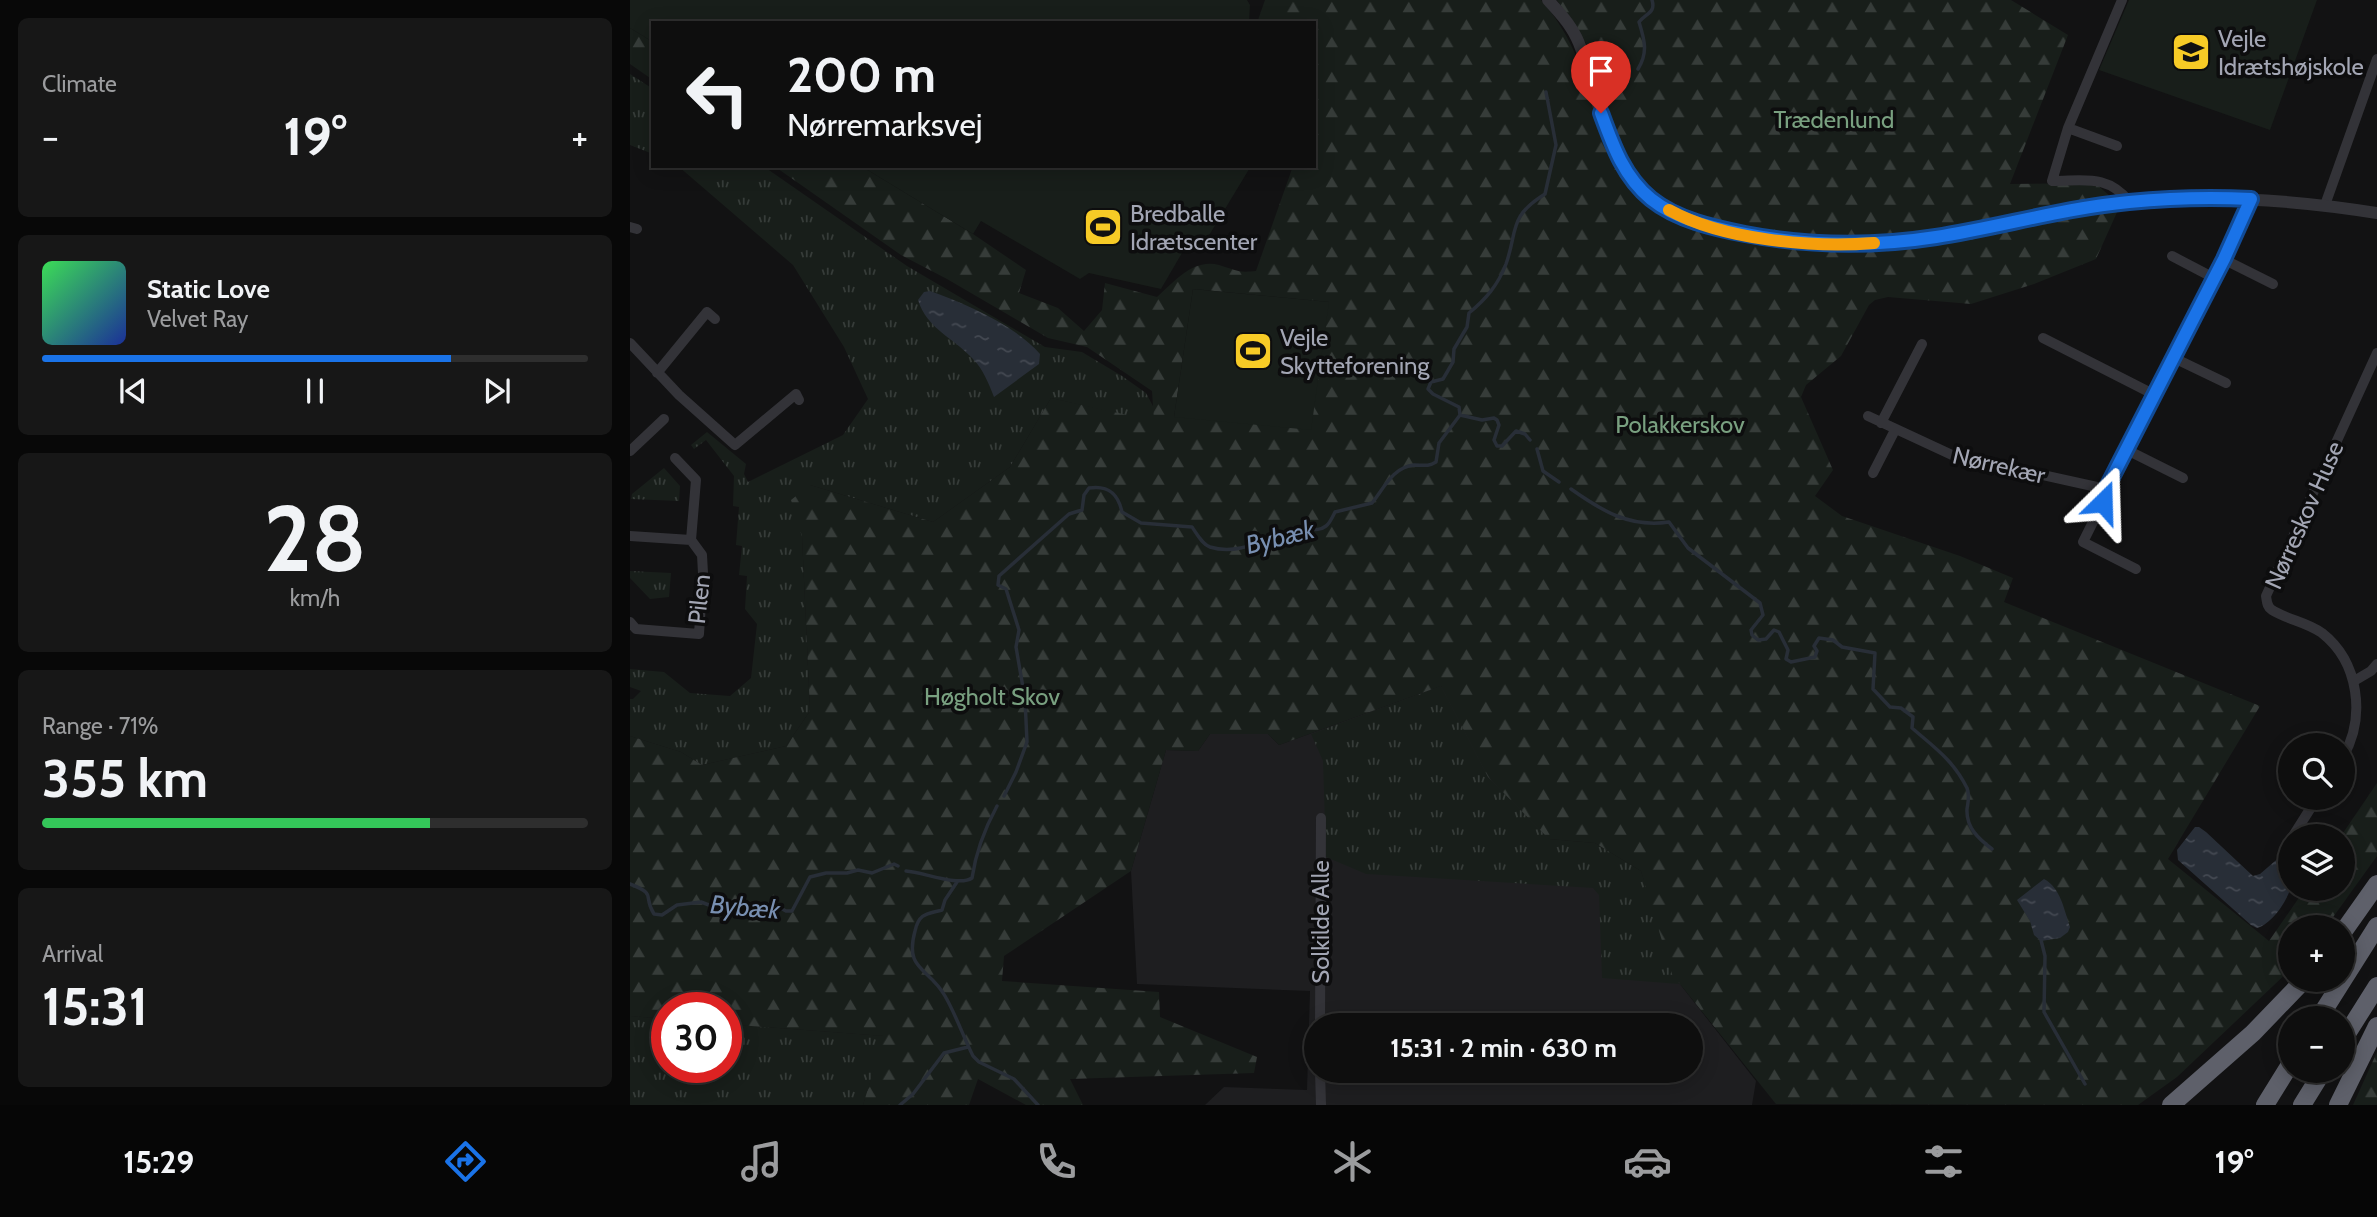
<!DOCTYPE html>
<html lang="en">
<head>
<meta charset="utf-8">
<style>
	body { margin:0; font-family:Cabin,sans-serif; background:#171717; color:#f1f3f6; height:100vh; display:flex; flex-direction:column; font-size:26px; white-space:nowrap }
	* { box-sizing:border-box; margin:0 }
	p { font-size:23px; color:#9b9c9e }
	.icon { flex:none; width:38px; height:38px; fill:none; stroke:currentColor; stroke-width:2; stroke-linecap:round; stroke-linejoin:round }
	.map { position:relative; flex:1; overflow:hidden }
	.panel { display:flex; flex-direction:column; gap:18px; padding:18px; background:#080808; width:630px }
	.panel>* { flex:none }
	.top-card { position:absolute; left:21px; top:21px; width:665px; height:147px; border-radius:0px; box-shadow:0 4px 18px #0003,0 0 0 2px #2e2e2e; background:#0e0e0e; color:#f1f3f6; overflow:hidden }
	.controls { position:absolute; left:1648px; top:733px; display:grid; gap:14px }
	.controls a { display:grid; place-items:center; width:77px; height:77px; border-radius:50%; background:#0e0e0e; box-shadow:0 4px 18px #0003,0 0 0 2px #2e2e2e; font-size:35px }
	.speed { position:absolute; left:21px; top:992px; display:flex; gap:14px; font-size:35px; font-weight:700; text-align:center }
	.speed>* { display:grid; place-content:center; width:91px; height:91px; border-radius:50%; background:#0e0e0e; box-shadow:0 4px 18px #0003,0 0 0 2px #2e2e2e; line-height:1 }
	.speed .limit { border:10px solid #d22; background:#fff; color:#111 }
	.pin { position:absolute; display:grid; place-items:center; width:60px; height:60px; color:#fff; margin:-72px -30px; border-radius:50% 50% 50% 0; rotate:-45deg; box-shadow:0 0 7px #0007 }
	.pin .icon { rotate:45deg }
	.me { position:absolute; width:77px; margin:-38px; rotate:22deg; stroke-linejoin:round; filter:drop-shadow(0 0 5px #0008) }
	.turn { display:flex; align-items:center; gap:24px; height:147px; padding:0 21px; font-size:32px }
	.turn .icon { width:91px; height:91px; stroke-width:2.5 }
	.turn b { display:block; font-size:49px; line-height:60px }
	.big { font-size:52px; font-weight:700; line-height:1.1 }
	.panel .tile { flex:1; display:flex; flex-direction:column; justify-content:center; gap:10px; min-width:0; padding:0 24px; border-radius:10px; background:#171717 }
	.panel .dial { align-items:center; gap:0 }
	.dial b { font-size:91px; line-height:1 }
	.song { display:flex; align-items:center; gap:21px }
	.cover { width:84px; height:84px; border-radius:10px; background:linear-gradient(135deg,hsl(130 70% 55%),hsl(230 70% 35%)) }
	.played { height:7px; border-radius:4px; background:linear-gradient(90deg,#1a73e8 75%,#2e2e2e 75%) }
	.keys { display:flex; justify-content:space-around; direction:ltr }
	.heat { display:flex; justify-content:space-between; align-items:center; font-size:38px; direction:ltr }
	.charge { height:10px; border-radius:5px; background:linear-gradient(90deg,#34c759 71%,#2e2e2e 0) }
	.trip { position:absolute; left:674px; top:1013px; width:399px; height:70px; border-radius:35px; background:#0e0e0e; box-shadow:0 4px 18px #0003,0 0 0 2px #2e2e2e; font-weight:700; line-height:70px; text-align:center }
	.tabs { display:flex; height:112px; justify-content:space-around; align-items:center; background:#060606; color:#9b9c9e }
	.tabs .icon { width:49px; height:49px }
	.tabs .on { color:#1a73e8 }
	.tabs b { font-size:32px; color:#f1f3f6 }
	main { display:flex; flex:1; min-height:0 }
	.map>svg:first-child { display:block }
	.built { fill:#1e1e20; fill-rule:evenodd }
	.grass { fill:url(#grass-tufts) }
	.forest { fill:url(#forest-firs); fill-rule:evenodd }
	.garden { fill:#181e1a }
	.water { fill:url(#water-ripples) }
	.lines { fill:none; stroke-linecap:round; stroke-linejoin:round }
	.stream { stroke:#282e37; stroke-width:3.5 }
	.minor { stroke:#333338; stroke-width:10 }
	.tertiary { stroke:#333338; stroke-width:12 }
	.motorway { stroke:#5e606a; stroke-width:18 }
	.route-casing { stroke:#114b97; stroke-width:18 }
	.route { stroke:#1a73e8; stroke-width:12 }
	.slow { stroke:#f59e0b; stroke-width:12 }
	.labels { text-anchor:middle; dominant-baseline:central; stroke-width:7; stroke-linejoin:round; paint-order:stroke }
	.poi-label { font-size:24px; fill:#a3a6b4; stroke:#0d0d0e; text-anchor:start }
	.park-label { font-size:24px; fill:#79a080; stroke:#0d0d0e }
	.street-label { font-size:24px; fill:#a3a6b4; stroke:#0d0d0e }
	.water-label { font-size:26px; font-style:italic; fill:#788fb1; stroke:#0d0d0e }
</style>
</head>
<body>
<main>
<section class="panel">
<div class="tile"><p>Climate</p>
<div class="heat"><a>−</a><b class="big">19°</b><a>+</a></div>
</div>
<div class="tile">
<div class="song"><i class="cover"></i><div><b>Static Love</b><p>Velvet Ray</p></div></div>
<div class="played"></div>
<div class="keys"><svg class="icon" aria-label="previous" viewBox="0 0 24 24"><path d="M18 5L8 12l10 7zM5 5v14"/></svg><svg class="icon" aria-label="pause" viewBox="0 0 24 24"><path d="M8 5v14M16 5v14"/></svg><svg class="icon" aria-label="next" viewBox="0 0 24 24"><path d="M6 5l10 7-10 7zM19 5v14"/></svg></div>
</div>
<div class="tile dial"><b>28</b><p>km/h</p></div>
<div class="tile"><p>Range · 71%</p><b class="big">355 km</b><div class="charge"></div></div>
<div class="tile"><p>Arrival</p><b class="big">15:31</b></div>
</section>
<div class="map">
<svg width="1747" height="1105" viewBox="0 0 1747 1105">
	<defs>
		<pattern id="grass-tufts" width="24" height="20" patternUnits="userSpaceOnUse" patternTransform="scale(1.75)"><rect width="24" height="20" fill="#181e1a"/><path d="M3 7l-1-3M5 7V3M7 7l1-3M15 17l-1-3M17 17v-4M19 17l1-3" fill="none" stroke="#363c39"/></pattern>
		<pattern id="forest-firs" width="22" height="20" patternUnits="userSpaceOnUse" patternTransform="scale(1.75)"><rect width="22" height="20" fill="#181e1a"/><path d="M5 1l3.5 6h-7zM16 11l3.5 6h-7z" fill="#363c39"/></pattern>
		<pattern id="water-ripples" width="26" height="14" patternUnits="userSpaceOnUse" patternTransform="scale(1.75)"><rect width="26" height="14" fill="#282e37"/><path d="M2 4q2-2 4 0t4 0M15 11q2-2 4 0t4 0" fill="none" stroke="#444952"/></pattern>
	</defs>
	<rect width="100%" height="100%" fill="#121213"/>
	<!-- built -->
	<path class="built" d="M811,686L919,839L1042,974L1126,1081L1122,1105H575L594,1087L677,1090L680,991L507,984L501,871L536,750L568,751L580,734H638L649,745ZM686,1026H1060V1071H686Z"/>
	<!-- grass -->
	<path class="grass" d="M0,74L23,89V154L0,145Z
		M48,166H133L277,266L415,347L452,352L492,376L516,393L524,408V422L421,398L380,467L303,522L180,485L172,536L180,711L156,746L72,765L51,752L0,736V699H3L11,691L0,687V669L34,672L60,693L100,696L121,678L127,624L115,609L117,576L109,575L112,546L106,545L109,507L103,506L104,476L76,440L64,449L61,445L77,432L116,464L114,474L118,482L213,435L238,399L214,347L163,265Z
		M34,468L50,486L49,501L1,499L2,494Z
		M0,571L41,573L39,597L20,599L0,578Z
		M811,686L858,777L919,839L965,843L1011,871L1049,984L972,978L969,895L963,888L736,874L696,857L693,761L681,734Z
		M0,1016L37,1019V1068H96V1024L255,1036L233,1105H0Z"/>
	<!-- forest -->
	<path class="forest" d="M635,0H911C951,44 964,108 983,164L1011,201L1041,219L1164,247L1199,250L1268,249L1488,210L1466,259L1404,284L1341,304L1258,297L1245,300L1239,305L1211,356L1176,385L1171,397L1203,470L1185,496L1212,516L1330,556L1383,578L1374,602L1630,706L1538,859L1639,941L1675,889H1713V836H1711L1747,783V856L1696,927L1661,928V969L1547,1077L1508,1105L1146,1104L1042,974L1011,871L965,843L919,839L858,777L811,686L649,745L638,734H580L568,751L536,750L501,871L374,956L372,981L529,992L530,1017L627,1057L624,1073L440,1079L453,1105H396L348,1079L339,1105H233L254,1036L96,1024V1008H37V1019L0,1016V736L51,752L72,765L156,746L180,711L172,536L161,500L180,485L303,522L380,467L421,398L524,421L522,391L457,347L418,338L317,279L271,255L144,166H231L343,234L396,270L389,293L428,308L454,331L472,310L475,283L527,297C544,282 563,258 589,265C606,270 607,273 626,271L663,166H684V23H627ZM563,289H564L699,302L544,417Z
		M927,0H1381L1438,35L1380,184L1465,183L1481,197L1270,236L1214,239L1161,236L1129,232L1065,216L1037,204L1021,193L1008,179L988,146L956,43Z
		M0,28L23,42V80L0,64Z
		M1747,1052V1105H1723Z"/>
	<!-- garden -->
	<path class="garden" d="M0,0H617L620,5L619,23H23V42L0,28Z
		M1499,0H1687L1640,130L1469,70Z
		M231,166H621L572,247L559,241L531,289L459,273L450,279L351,221L343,234Z
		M563,289L699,302L681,430L544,417Z"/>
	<!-- water -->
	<path class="water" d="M300,291C335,303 386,326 410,354L409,364L364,397C359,384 353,369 343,359C324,338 297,329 288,300L294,292Z
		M1565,827H1569L1576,832L1623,876L1630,874L1652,855H1661C1661,866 1663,881 1660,890C1655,904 1641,924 1627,928L1621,925L1548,860L1547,850Z
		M1414,879C1431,888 1434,910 1440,927L1438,932L1430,938L1411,941L1404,935L1400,921L1387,900Z"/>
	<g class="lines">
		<!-- stream -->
		<path class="stream" d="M1008,69C1018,53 1015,41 1009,22C1016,13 1026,13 1022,0
			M830,415L852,420L864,418L867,420L869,425L864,440L867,446H872L886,431L895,434L900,440
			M907,449L913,471L929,482
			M941,489C972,511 1000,528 1039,522L1058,548L1130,603L1133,615L1121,630L1122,635L1128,640L1136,639L1144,630L1149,632L1158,650L1156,659L1161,662L1185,657L1187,651L1184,646L1189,638L1203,640L1212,647L1245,653L1243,689L1260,707L1271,708L1283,717L1282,728C1305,748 1323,760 1337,788C1340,795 1338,802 1337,809C1336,828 1349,839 1362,849
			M374,796L386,772L397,742L395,699L386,647L389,630L376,589L368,585L369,576L439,514L452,510L454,495L459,488C478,485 488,493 492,512L511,523L562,527C567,534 572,544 580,547C612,557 641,534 670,529C679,527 687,533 696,526C700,523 703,516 705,512L742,503C754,488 763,467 784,465C793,465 798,467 806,462L809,443L830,415L829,407L803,394L798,389L801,382L813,379L823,362L824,349L837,327L839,313C856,299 868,285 876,264C888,230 878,217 915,194L926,145L916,92
			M276,871C293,872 329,887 342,878C346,851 354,830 367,806
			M327,882L315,900L312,910C297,914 289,913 285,931C274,971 299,967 315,996C326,1015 333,1036 343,1056L349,1062L384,1079L408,1105
			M0,884C28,895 12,895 24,914L32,915L47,905L71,902L87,908L112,903L122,907L143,904L156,911H162L180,877L196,873H217L228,870L242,873L264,864L268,866
			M1411,940L1415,956L1414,1012L1455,1084
			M270,1105L283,1094L314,1053L338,1047"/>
		<!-- minor -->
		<path class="minor" d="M1492,0L1438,128L1422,181C1455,181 1477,174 1500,202
			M1438,128L1487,146
			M1695,205L1747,59
			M0,227L7,229
			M1542,256L1584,278
			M1593,259L1643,284
			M1413,338L1525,395
			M0,343L49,395L105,445L166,394L169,400
			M1544,358L1596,383
			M27,373L77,312L85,319
			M1238,416L1322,455L1476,489
			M1251,423L1292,344
			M1497,450L1553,478
			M0,451L34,419
			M45,458L66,480L61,540
			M1243,473L1265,430
			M0,536L61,540
			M1506,569L1453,542L1473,502L1476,489L1593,259L1621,199
			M0,622L6,629L69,634L73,573L72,555L61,540
			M1724,681L1741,671L1747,664
			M1713,757C1736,717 1729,662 1692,633C1677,622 1658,620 1642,610C1637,607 1637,602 1636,596L1747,353
			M1663,836L1687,798
			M690,1026L691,818
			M690,1071L691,1105"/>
		<!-- tertiary -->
		<path class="tertiary" d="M918,0C926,9 935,18 941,28C951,43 955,61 960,78C973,121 985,168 1020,199C1045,220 1082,228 1113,234C1177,246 1243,248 1308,237C1372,226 1435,208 1500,202C1583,194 1665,200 1747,213"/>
		<!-- motorway -->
		<path class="motorway" d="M1713,932L1747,884
			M1713,980L1747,926
			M1689,1018L1713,980
			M1713,1040L1747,986
			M1541,1105L1623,1033L1674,980
			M1635,1105L1661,1063
			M1672,1105L1693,1071
			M1708,1105L1747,1026"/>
	</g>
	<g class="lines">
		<!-- route casing -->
		<g class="route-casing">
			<path id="route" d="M971,113C983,146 994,177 1021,199C1047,220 1084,228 1115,234C1178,246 1242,247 1306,237C1370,227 1434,208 1499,202C1540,198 1581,197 1621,199L1594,259L1476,489L1473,502"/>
		</g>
		<!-- route -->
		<use href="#route" class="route"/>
		<!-- slow -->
		<path class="slow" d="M1039,210C1093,240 1183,248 1244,243"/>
	</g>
	<!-- icons -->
	<defs>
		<g id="university-square" transform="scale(2.0125)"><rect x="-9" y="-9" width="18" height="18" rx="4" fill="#f7cb26" stroke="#0d0d0e"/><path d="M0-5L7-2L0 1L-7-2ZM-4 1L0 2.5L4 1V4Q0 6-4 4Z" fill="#111"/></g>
		<g id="stadium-square" transform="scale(2.0125)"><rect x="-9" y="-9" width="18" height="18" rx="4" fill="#f7cb26" stroke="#0d0d0e"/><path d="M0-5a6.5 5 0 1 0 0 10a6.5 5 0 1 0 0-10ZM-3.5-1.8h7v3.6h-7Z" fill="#111"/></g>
	</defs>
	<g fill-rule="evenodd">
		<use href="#university-square" x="1561" y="52"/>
		<use href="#stadium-square" x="473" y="227"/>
		<use href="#stadium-square" x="623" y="351"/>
	</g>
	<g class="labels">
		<!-- poi labels -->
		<g class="poi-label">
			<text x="1588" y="38">Vejle<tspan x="1588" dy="28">Idrætshøjskole</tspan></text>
			<text x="500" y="213">Bredballe<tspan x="500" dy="28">Idrætscenter</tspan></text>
			<text x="650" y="337">Vejle<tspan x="650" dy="28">Skytteforening</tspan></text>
		</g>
		<!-- park labels -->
		<g class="park-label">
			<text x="1204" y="119">Trædenlund</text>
			<text x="1050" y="424">Polakkerskov</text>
			<text x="362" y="696">Høgholt Skov</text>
		</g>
		<!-- street labels -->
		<g class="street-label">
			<text transform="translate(1369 465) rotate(13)">Nørrekær</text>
			<text transform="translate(1674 515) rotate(-66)">Nørreskov Huse</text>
			<text transform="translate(69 599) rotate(-84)">Pilen</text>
			<text transform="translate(690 922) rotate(-90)">Solkilde Alle</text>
		</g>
		<!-- water labels -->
		<g class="water-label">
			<text transform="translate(650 537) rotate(-14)">Bybæk</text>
			<text transform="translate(115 907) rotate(5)">Bybæk</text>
		</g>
	</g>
</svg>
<div class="controls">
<a><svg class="icon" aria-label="search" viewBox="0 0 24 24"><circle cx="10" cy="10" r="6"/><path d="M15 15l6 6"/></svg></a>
<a><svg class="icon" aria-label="layers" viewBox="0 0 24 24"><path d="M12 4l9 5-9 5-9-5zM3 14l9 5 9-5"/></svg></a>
<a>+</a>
<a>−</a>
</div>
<div class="speed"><div class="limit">30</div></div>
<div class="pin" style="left:971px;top:113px;background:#d93025"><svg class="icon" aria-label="arrive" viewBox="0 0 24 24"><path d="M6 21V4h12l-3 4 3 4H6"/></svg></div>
<svg class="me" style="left:1473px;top:502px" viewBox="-20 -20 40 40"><path d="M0-17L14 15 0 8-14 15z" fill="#1a73e8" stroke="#fff" stroke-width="4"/></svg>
<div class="trip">15:31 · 2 min · 630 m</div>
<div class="top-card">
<div class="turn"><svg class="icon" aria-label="left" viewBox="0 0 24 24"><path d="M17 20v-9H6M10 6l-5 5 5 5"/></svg><div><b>200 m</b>Nørremarksvej</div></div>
</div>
</div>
</main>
<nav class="tabs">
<b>15:29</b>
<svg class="icon on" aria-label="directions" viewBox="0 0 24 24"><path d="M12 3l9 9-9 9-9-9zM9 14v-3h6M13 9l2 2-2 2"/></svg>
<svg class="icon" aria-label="music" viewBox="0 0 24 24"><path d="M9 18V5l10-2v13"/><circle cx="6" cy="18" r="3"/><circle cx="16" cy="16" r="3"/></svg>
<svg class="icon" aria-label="phone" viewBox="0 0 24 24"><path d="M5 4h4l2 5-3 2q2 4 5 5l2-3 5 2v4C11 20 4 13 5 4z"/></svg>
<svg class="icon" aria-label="climate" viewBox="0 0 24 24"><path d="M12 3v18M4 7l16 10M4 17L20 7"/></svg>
<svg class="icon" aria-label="car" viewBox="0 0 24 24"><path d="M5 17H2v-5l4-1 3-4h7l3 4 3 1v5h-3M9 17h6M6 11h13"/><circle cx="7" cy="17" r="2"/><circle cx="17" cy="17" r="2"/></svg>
<svg class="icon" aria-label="filters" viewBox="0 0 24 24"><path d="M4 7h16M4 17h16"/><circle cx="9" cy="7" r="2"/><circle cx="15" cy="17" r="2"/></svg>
<b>19°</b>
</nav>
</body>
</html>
